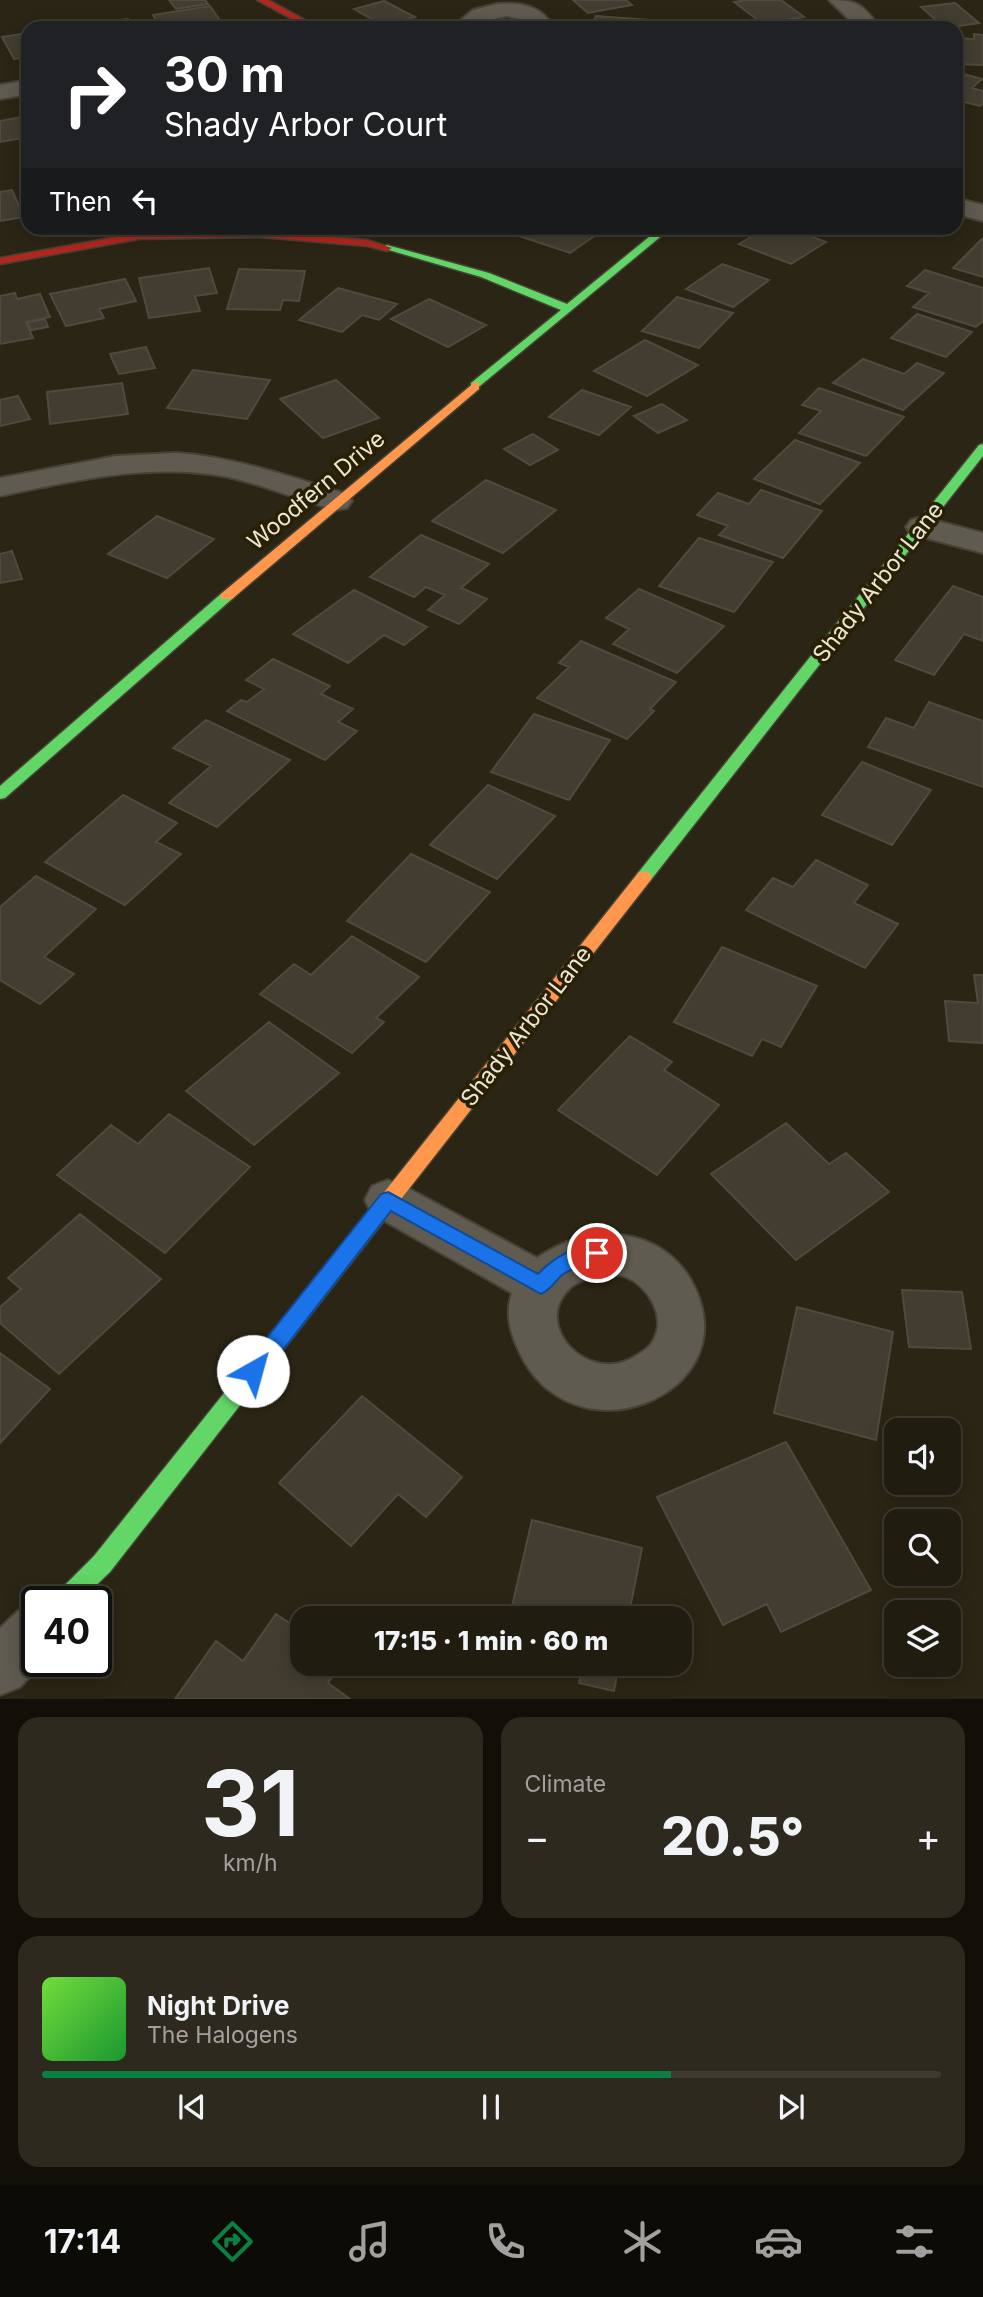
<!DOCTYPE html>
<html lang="en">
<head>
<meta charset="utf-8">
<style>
	body { margin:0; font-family:Inter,sans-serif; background:#2d291e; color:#f1f3f6; height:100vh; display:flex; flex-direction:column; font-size:26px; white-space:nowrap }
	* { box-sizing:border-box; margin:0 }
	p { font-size:23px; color:#a2a19f }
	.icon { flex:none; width:38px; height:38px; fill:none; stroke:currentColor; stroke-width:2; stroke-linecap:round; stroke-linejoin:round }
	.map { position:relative; height:1699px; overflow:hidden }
	.side { display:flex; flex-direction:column; gap:18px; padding:18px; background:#120f09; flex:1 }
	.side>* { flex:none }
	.banner { position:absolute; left:21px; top:21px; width:942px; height:214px; border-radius:21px; box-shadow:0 4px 18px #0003,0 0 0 2px #3d3a30; background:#202124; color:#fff; overflow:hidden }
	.buttons { position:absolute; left:884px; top:1418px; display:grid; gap:14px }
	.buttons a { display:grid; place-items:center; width:77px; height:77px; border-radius:14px; background:#201c10; box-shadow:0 4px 18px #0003,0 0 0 2px #3d3a30; font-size:35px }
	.speed { position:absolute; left:21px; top:1586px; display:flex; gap:14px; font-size:35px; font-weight:700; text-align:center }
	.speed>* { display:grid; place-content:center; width:91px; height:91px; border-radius:50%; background:#201c10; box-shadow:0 4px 18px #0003,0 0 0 2px #3d3a30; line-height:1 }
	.speed .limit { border:4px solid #111; border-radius:10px; background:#fff; color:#111 }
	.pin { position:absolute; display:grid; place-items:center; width:60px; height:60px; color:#fff; margin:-30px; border:4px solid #fff; border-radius:50%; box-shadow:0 2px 7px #0007 }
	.me { position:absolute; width:77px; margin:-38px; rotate:38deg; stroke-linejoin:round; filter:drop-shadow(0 0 5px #0008) }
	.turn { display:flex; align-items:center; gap:24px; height:147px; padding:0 28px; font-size:32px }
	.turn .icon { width:91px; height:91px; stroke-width:2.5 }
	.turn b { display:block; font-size:49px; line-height:60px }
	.then { display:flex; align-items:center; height:66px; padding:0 28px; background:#0003; gap:14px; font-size:26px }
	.big { font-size:52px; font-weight:800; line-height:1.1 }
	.side .card { flex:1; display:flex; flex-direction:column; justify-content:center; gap:10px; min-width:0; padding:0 24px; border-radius:21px; background:#2d291e }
	.side .dial { align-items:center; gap:0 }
	.dial b { font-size:91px; line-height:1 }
	.song { display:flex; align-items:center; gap:21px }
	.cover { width:84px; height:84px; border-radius:10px; background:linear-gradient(135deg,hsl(100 70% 55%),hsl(130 70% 35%)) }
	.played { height:7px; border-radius:4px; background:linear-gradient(90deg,#0b8043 70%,#3d3a30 70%) }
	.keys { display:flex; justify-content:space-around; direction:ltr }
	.heat { display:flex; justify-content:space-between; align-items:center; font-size:38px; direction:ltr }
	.side .tiles { flex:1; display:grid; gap:18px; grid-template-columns:1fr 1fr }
	.card:last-child { grid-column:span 2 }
	.trip { position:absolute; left:290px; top:1606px; width:402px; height:70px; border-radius:21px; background:#201c10; box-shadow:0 4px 18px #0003,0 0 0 2px #3d3a30; font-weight:800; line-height:70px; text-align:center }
	.dock { display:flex; height:112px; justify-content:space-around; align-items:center; background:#0d0b06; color:#a2a19f }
	.dock .icon { width:49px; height:49px }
	.dock .on { color:#0b8043 }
	.dock b { font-size:32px; color:#f1f3f6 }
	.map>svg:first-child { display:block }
	.building { fill:#423d30; stroke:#4e4a3d; stroke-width:2 }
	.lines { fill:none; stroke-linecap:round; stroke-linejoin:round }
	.street-casing { stroke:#464236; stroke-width:4 }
	.fast-casing { stroke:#464236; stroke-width:3 }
	.slow-casing { stroke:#464236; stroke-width:3 }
	.jam-casing { stroke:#464236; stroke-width:3 }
	.street { fill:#5f5b50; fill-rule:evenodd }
	.fast { fill:#63d668; fill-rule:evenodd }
	.slow { fill:#ff974d; fill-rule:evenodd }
	.jam { fill:#b3261e; fill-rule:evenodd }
	.route { fill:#1a73e8; stroke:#114b97; stroke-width:2 }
	.labels { text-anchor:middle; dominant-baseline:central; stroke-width:7; stroke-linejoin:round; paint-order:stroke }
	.street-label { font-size:23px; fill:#ebe6d5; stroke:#292003 }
</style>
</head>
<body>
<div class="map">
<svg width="983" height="1699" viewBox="0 0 983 1699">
	<rect width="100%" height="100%" fill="#2b2515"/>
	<!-- building -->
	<path class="building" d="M169,0H205L208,4L176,9Z
		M573,0H626L632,5L588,13Z
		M748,0H781L804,17L763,24L734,2Z
		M384,1L415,17L384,26L354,9Z
		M955,3L979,23L945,28L921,7Z
		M210,6L224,26L161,28L153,15Z
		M596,16L649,20L645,28H590Z
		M128,19L131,23L138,22L142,28H76L74,25Z
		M28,33V57L14,59L2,37Z
		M974,34L983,35V65L956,64V38L974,39Z
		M956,72L982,79L972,88L983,91V103L980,106L956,100Z
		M28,116V137L0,142V121Z
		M12,190L24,217L0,221V192Z
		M517,228H606L570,253L510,233Z
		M766,228H788L826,242L791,264L739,244Z
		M983,238V277L953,268Z
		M722,264L769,280L733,307L686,289Z
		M209,268L217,293L195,296L200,311L149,318L139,278Z
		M239,269L305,271L299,301L283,300L280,310L227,309Z
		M925,270L983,288V321L976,327L913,307L929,293L907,286Z
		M125,279L136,301L99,309L104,318L66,326L50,294Z
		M338,288L397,304L379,320L362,315L342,332L299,320Z
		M15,293L17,299L40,294L50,317L26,322L33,338L0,344V296Z
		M677,297L733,313L699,348L642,331Z
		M429,299L486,325L448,347L391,319Z
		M917,314L972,332L946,357L891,338Z
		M45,319L48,327L31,330L28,322Z
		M645,340L698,365L647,396L594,371Z
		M146,347L155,368L119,374L110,354Z
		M863,359L904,374L917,363L944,373L903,410L833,383Z
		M193,370L270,380L247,419L167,408Z
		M336,380L379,418L323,438L280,399Z
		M122,383L128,414L50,424L47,392Z
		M819,388L904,417L866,456L799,433L821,411L802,405Z
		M582,390L631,407L599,435L549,417Z
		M18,396L30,419L0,426V400Z
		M662,404L687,420L658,433L634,416Z
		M533,434L558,450L530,465L504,449Z
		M795,440L860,463L820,504L754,479Z
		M486,480L556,510L503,553L432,521Z
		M761,490L822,511L783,558L719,535L728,526L697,515L718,493L749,504Z
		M157,516L214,539L167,578L108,554Z
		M421,535L489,564L461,588L487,599L459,624L428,610L445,595L426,587L414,597L370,577Z
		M699,538L773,562L734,612L659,586Z
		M12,551L22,579L0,583V554Z
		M953,586L983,597V641L964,634L934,675L895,660Z
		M639,589L724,626L677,673L613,644L629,629L606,618Z
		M354,590L427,627L404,645L384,635L348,663L293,634Z
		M581,641L676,682L650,709L654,711L627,739L537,698L569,667L559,663Z
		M273,659L330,686L321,694L353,709L338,722L357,731L325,760L227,711L241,700L247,702L264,689L246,680Z
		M929,702L983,721V787L868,747L886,718L914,728Z
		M534,714L610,740L569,800L491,772Z
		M206,720L290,760L217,827L169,803L211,766L173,748Z
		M862,762L931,790L892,845L822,815Z
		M488,785L555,816L497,879L430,845Z
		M123,795L177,823L156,842L181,854L125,905L45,862Z
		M411,854L490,892L426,962L347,921Z
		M816,860L868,885L854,903L898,924L865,968L746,910L773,878L793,887Z
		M36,876L96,909L44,957L74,974L40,1004L0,980V907Z
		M352,936L419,977L376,1018L384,1022L352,1053L260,994L294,964L311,975Z
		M722,947L817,986L781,1047L762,1039L752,1056L674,1022Z
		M974,975H983V1043L949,1041L945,1001L978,1003Z
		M269,1022L339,1073L254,1145L186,1091Z
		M630,1036L672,1062L664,1070L719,1105L657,1175L558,1110Z
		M169,1114L250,1167L165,1253L57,1175L111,1125L138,1144Z
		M786,1123L829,1164L846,1153L889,1192L796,1260L711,1174Z
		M80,1214L161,1279L59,1374L0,1323V1307L21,1289L8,1278Z
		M902,1290L962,1292L971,1349L909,1347Z
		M797,1307L893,1332L876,1440L774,1413Z
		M0,1353L50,1389L0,1443Z
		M362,1396L462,1477L426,1517L398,1494L351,1546L279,1483Z
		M786,1442L871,1590L781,1632L767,1604L723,1625L657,1497Z
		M532,1520L642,1548L628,1619H509Z
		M276,1614L303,1632V1664H341L328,1683L350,1699H175L216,1641L243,1661Z
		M583,1664H619L614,1691L579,1683Z"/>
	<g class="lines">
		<!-- street casing -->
		<g class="street-casing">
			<path id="street" d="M829,0C857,0 863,4 880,28H858Z
				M497,4C521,2 542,6 554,28H532L525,20L507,16L489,20L476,28H451L473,10Z
				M311,22L326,23L329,28H300L303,23Z
				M28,80V94L0,99V85Z
				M956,198L983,205V221L956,214Z
				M176,453C236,457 290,477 347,494L352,501L347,508L336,510C300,501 265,485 228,477C152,462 75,480 0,496V478L116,456Z
				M922,517L983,533V553L911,534L906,527L911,520Z
				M388,1180L404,1186L537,1258C588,1221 666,1225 695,1288C746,1397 569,1466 518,1349C510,1331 505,1313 512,1293L372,1214L365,1200L372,1186ZM600,1274C608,1274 618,1274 626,1277C648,1286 666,1316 654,1339C650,1348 642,1352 634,1357C589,1385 529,1325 571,1287C578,1281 591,1278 600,1274Z
				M37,1603V1661H45L20,1687L0,1695V1628L18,1611Z"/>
		</g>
		<!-- fast casing -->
		<g class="fast-casing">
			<path id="fast" d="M660,228H671L475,390L471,389V383L561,310L481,277L382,248L387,245L489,273L567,304Z
				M983,444V456L650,881H638L636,877L638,873L979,445Z
				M227,592L232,593L234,596L232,599L5,798L0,799V786L222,593Z
				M315,1285L322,1288L325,1294L322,1300L110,1572L80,1601H54L57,1593L94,1556L308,1288Z"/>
		</g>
		<!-- slow casing -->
		<g class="slow-casing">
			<path id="slow" d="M475,382L479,383V389L232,599H222L220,596L222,593Z
				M644,871L650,873L652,877L650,881L322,1300L315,1303L308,1300L305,1294L308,1288L638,873Z"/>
		</g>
		<!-- jam casing -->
		<g class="jam-casing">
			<path id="jam" d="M257,0H268L318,27L309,28Z
				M260,231L367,240L392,248L387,251L367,246L260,237L139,239L0,264V258L139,233Z"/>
		</g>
		<!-- street -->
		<use href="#street" class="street"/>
		<!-- fast -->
		<use href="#fast" class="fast"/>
		<!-- slow -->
		<use href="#slow" class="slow"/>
		<!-- jam -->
		<use href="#jam" class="jam"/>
	</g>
	<!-- route -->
	<path class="route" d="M388,1192L538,1274C553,1258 583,1239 604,1247L607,1253L604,1259C590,1264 574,1266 562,1275C554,1282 551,1290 541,1294L391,1211L261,1378L253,1381L246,1378L243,1371L246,1364L381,1194Z"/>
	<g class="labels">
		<!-- street labels -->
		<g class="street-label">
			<text transform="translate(316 490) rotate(-40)">Woodfern Drive</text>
			<text transform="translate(878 582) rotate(-52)">Shady Arbor Lane</text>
			<text transform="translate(526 1026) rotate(-52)">Shady Arbor Lane</text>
		</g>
	</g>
</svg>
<div class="buttons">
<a><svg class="icon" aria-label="sound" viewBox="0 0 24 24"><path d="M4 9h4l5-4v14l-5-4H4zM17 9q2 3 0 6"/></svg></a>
<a><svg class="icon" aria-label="search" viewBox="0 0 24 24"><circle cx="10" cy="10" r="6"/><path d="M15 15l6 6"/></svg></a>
<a><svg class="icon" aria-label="layers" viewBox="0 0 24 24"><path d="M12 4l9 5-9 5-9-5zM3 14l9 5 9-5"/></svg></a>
</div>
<div class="speed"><div class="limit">40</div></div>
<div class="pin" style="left:597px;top:1253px;background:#d93025"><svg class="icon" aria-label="arrive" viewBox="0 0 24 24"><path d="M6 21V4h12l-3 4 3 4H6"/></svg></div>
<svg class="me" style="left:253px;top:1371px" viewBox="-20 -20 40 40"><circle r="19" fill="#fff"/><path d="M0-13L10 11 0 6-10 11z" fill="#1a73e8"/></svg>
<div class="trip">17:15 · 1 min · 60 m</div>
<div class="banner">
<div class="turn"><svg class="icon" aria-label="right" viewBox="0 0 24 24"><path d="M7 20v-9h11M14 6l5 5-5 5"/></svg><div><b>30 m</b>Shady Arbor Court</div></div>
<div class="then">Then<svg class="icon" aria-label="left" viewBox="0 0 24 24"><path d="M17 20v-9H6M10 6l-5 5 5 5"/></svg></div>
</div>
</div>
<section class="side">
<div class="tiles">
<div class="card dial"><b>31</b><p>km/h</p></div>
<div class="card"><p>Climate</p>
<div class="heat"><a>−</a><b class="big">20.5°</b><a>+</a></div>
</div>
<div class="card">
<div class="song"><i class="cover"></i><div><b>Night Drive</b><p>The Halogens</p></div></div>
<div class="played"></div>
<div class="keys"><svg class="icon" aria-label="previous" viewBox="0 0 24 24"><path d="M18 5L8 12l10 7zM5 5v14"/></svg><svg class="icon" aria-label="pause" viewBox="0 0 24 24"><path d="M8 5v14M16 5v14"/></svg><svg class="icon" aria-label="next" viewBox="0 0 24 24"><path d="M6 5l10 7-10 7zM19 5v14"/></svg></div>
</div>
</div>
</section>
<nav class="dock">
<b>17:14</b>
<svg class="icon on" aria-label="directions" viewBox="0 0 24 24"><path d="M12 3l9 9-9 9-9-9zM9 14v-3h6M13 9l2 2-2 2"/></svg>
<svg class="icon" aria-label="music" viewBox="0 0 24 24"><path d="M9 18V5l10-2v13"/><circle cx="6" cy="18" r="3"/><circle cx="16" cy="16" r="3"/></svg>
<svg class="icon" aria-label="phone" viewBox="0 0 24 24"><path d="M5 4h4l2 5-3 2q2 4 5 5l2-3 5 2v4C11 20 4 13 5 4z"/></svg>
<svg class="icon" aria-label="climate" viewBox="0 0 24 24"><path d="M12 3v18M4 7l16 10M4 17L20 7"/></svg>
<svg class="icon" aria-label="car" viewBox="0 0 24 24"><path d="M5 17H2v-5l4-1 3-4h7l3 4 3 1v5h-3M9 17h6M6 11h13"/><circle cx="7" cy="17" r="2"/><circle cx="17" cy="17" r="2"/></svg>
<svg class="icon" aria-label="filters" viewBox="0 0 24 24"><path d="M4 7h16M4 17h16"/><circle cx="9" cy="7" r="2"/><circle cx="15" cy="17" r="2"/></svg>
</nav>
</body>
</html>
